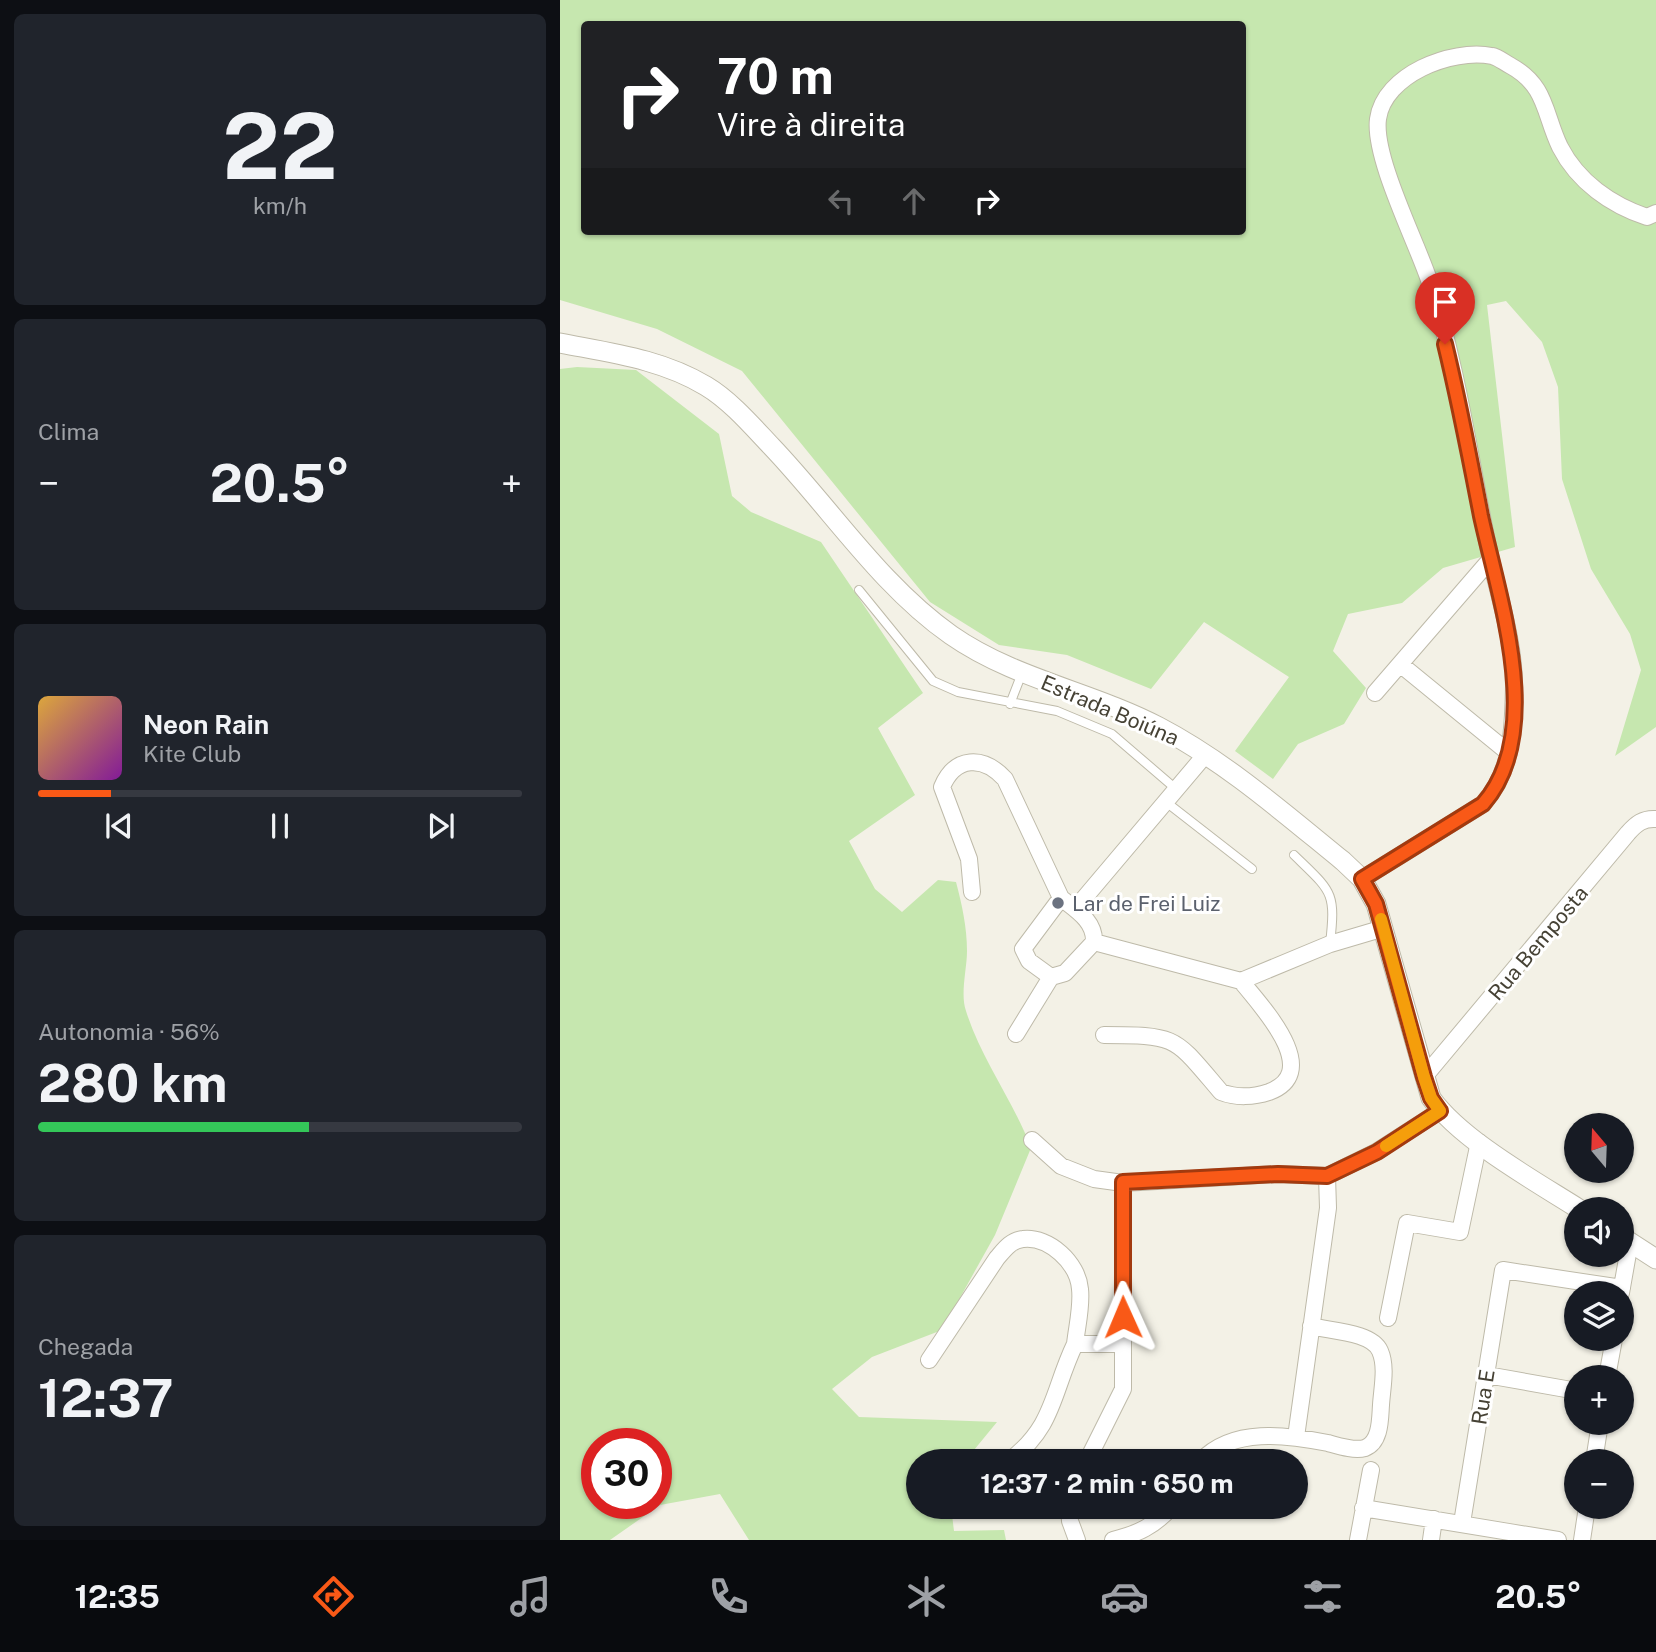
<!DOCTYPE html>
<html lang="pt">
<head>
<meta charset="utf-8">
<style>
	body { margin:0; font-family:"Public Sans",sans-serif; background:#20242c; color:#f1f3f6; height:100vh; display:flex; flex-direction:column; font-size:26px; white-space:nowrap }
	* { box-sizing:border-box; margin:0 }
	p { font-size:23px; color:#9ea1a6 }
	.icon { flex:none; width:38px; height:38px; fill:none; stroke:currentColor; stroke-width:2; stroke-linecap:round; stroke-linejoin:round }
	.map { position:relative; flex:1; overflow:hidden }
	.panel { display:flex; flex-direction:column; gap:14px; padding:14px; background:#0d0f14; width:560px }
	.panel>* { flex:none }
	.banner { position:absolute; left:21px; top:21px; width:665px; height:214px; border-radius:7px; box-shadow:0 2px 5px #0004; background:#202124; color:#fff; overflow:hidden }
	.needle { width:46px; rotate:341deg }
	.fabs { position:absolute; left:1004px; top:1113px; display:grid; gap:14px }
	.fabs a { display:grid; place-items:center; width:70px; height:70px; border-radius:50%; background:#171b24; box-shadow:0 2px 5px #0004; font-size:35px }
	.speed { position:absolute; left:21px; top:1428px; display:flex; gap:14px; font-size:35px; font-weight:700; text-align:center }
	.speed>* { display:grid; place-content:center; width:91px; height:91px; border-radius:50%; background:#171b24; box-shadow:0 2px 5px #0004; line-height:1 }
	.speed .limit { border:10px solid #d22; background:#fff; color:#111 }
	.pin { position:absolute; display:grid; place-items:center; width:60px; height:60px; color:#fff; margin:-72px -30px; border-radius:50% 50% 50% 0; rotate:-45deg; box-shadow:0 0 7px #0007 }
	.pin .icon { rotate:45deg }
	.me { position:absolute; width:77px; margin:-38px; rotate:359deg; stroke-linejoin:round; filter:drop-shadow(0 0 5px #0008) }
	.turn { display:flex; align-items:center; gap:24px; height:147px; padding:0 21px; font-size:32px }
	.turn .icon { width:91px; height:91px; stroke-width:2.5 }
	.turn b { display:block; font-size:49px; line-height:60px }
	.lanes { display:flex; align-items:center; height:66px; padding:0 21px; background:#0003; justify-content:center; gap:35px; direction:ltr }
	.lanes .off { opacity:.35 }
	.big { font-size:52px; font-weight:700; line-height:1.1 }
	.panel .card { flex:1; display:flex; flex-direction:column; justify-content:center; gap:10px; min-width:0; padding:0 24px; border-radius:10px; background:#20242c }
	.panel .dial { align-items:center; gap:0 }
	.dial b { font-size:91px; line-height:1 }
	.song { display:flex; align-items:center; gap:21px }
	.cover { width:84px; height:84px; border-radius:10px; background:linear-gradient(135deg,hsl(40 70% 55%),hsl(290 70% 35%)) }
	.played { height:7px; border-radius:4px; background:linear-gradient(90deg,#f95917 15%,#363941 15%) }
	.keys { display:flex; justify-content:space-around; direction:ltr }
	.heat { display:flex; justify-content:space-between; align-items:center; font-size:38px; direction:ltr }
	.charge { height:10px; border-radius:5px; background:linear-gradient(90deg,#34c759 56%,#363941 0) }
	.trip { position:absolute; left:346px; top:1449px; width:402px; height:70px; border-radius:35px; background:#171b24; box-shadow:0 2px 5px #0004; font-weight:700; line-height:70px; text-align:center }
	.tabs { display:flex; height:112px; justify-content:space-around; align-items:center; background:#090b0e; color:#9ea1a6 }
	.tabs .icon { width:49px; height:49px }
	.tabs .on { color:#f95917 }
	.tabs b { font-size:32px; color:#f1f3f6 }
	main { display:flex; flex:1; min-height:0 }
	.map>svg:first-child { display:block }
	.green { fill:#c6e7af; fill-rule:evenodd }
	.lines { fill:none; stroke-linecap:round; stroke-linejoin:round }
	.service-casing { stroke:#bebaa9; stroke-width:10 }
	.minor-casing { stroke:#bebaa9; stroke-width:18 }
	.tertiary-casing { stroke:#bebaa9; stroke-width:21 }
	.service { stroke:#fff; stroke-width:8 }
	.minor { stroke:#fff; stroke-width:16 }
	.tertiary { stroke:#fff; stroke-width:19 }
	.route-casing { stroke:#a23a0f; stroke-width:18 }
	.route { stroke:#f95917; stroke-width:12 }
	.slow { stroke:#f59e0b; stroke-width:12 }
	.worship-dot { fill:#6b7280; stroke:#fff; stroke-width:2.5 }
	.labels { text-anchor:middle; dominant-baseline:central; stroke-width:6; stroke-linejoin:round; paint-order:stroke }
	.street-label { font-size:21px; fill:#464235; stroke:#fff }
	.worship-label { font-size:21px; fill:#5b616d; stroke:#fff; text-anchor:start }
</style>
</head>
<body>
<main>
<section class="panel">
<div class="card dial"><b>22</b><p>km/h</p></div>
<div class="card"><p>Clima</p>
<div class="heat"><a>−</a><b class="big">20.5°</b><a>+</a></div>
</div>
<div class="card">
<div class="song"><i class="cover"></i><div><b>Neon Rain</b><p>Kite Club</p></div></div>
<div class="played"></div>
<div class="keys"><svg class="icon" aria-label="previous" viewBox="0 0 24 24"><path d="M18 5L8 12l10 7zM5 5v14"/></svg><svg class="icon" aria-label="pause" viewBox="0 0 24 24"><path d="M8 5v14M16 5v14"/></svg><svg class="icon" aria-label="next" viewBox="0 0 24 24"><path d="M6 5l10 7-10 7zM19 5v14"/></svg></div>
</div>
<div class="card"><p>Autonomia · 56%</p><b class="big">280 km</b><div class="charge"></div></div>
<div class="card"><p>Chegada</p><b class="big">12:37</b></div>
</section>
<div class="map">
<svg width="1096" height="1540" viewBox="0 0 1096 1540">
	<rect width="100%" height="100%" fill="#f3f1e6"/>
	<!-- green -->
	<path class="green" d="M0,0H1096V727L1055,756L1081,670L1070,634L1031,569L1002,479L998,387L982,342L946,301L927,305L955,547L883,568L842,603L788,614L773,651L806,688L784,724L738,744L713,779L675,751L729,677L644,622L591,689L507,655L439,645L370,602L182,371L97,329L0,300ZM24,24H682V231H24Z
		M17,367L76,370L159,434L172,496L191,512L261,542L363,693L318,728L355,795L289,841L315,889L342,912L378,880L396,882C402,905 407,927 407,951C407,969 400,994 406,1011C421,1059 453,1100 471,1148L435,1235L382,1330L312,1357L272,1389L299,1417L437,1422L405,1461H359V1507H391L394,1531L444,1530L446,1540H189L160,1494L100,1505L50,1540H0V369ZM37,1444H96V1503H37Z"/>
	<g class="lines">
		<!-- service casing -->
		<g class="service-casing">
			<path id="service" d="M299,590L373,681L398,692L497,711L552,734L616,789
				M450,704L462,673
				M606,802L692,869
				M734,855C772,892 776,891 770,944"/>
		</g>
		<!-- minor casing -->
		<g class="minor-casing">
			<path id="minor" d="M840,664L949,753
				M815,693L930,560
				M802,879L923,804C953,770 953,730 954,686C954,637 936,589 927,541C909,455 897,364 869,280C856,241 813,157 818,119C824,75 891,48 932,56C938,57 945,63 951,66C987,86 984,114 1000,147C1018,182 1051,205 1087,217L1096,213
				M412,892L409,859L382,787C395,756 423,755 445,779L501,898
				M501,898C516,910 535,921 534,942L505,973L491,977L469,961L463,949Z
				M515,909L646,754
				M534,942L681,981L770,944L824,928
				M456,1034L491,977
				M544,1035C619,1035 614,1037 661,1092C676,1098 694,1097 709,1092C764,1072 701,1006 681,981
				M864,1077L1068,833C1076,824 1083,818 1096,819
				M472,1140L501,1166L534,1179L563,1183L718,1174L767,1176
				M1061,1293L1070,1242
				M828,1318L847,1223L900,1232L919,1142
				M369,1360L437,1258C444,1250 451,1240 463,1239C489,1236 518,1263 520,1289C522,1306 517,1326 515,1344
				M927,1375L1017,1391
				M1047,1377L1054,1339
				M736,1437L768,1208L767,1176L816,1152L880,1111
				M449,1461C495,1426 492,1392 515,1344H563
				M527,1461L563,1389V1183
				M641,1461C673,1427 726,1435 768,1443C779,1446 794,1451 805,1448C821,1442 820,1418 821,1405C822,1388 827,1367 820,1351C812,1332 770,1331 751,1326
				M1034,1461L1040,1423
				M509,1507L510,1521L517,1540
				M803,1508L998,1540
				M902,1523L943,1270L1062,1288
				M553,1540C577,1534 595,1526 611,1507
				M798,1540L811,1470
				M871,1540L874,1519
				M1022,1540L1027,1507"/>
		</g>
		<!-- tertiary casing -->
		<g class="tertiary-casing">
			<path id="tertiary" d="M0,343C51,353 101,359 146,386C171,401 193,427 212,447C271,509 321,586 391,635C454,679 532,692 599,727C666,762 725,814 783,861L802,879L816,904L871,1098C901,1140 975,1181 1019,1209
				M1062,1237L1096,1259"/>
		</g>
		<!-- service -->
		<use href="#service" class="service"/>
		<!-- minor -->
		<use href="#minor" class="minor"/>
		<!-- tertiary -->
		<use href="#tertiary" class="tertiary"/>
	</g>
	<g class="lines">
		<!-- route casing -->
		<g class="route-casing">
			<path id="route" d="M563,1317V1182L718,1174L767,1176L817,1152L880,1111L871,1098L864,1077L816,904L802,879L923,804C986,732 939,599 921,516C910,459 899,401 885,344"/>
		</g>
		<!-- route -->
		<use href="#route" class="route"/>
		<!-- slow -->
		<path class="slow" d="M821,919L864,1077L871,1098L880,1111L826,1146"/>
	</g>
	<!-- markers -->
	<circle class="worship-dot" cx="498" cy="903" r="7"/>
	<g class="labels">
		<!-- street labels -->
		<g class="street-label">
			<text transform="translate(550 710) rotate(23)">Estrada Boiúna</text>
			<text transform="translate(978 943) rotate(-50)">Rua Bemposta</text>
			<text transform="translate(923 1397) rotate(-81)">Rua E</text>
		</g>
		<!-- worship labels -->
		<g class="worship-label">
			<text x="512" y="903">Lar de Frei Luiz</text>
		</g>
	</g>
</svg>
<div class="fabs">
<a><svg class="needle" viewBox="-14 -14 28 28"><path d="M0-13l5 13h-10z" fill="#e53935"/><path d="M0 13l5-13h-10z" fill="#9ea1a6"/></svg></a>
<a><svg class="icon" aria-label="sound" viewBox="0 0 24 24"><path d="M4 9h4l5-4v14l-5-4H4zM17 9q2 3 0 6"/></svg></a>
<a><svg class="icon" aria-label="layers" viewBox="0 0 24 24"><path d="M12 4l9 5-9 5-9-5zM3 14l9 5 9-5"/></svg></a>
<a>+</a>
<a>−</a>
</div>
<div class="speed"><div class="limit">30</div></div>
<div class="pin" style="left:885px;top:344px;background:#d93025"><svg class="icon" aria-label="arrive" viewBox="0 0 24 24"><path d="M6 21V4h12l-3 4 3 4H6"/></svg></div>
<svg class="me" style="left:563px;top:1317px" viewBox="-20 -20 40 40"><path d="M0-17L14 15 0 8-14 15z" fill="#f95917" stroke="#fff" stroke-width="4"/></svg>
<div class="trip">12:37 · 2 min · 650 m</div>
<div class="banner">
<div class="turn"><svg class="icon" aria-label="right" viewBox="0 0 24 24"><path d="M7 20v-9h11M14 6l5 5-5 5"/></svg><div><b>70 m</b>Vire à direita</div></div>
<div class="lanes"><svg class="icon off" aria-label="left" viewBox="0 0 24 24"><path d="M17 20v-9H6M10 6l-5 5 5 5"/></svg><svg class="icon off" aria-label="ahead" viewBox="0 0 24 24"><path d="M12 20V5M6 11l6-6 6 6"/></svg><svg class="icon" aria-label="right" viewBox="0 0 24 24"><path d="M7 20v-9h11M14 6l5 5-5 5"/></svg></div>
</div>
</div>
</main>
<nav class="tabs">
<b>12:35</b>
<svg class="icon on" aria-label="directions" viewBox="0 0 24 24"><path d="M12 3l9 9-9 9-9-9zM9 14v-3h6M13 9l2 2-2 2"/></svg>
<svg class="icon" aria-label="music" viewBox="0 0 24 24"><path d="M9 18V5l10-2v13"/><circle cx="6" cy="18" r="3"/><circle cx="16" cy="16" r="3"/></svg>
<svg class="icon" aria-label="phone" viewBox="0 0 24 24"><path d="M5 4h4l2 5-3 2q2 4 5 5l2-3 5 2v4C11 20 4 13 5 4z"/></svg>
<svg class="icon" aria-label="climate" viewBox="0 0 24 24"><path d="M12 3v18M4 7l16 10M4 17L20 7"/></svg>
<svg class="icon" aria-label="car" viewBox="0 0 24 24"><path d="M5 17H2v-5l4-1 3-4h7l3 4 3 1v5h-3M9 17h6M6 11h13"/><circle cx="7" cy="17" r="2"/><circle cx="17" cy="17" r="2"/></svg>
<svg class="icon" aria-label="filters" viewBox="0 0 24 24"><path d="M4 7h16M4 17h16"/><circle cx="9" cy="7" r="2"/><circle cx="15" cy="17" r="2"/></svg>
<b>20.5°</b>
</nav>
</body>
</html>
